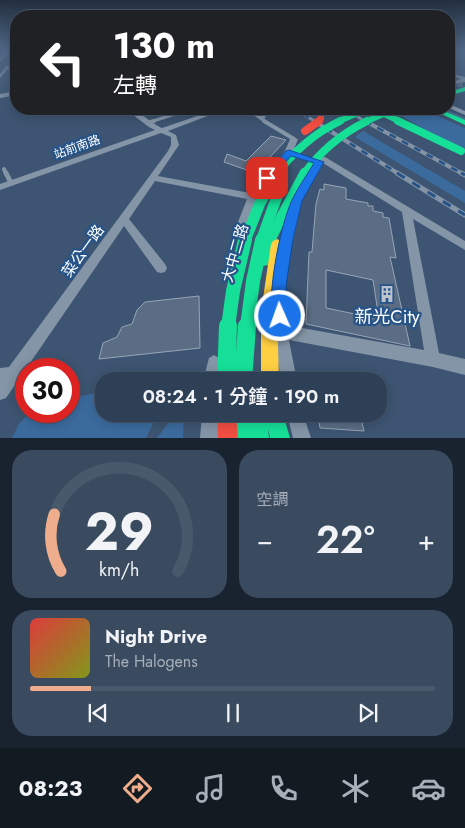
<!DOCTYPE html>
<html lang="zh-TW">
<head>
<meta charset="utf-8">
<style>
	body { margin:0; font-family:Jost,"Noto Sans TC",sans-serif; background:#3a4b60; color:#f1f3f6; height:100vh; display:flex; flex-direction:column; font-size:19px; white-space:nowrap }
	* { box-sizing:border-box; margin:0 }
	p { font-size:16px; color:#a7afb9 }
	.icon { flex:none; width:28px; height:28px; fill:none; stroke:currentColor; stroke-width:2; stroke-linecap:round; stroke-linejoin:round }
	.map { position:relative; height:438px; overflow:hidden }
	.panel { display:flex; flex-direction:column; gap:12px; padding:12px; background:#19232f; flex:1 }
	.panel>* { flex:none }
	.top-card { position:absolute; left:10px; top:10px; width:445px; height:105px; border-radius:20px; box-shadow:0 2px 12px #0003,0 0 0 1px #49596c; background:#202124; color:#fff; overflow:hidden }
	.speed { position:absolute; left:15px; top:358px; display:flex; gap:10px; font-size:25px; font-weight:700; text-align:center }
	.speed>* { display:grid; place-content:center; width:65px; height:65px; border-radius:50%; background:#2e4056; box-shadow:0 2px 12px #0003,0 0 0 1px #49596c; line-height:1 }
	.speed .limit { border:8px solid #d22; background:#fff; color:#111 }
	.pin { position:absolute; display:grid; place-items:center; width:42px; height:42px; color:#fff; margin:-21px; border-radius:10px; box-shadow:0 2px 8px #0006 }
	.me { position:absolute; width:55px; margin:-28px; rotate:358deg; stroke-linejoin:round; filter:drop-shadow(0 0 4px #0008) }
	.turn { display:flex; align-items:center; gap:18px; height:105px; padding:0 20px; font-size:22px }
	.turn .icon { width:65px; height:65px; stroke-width:2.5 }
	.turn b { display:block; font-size:35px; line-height:42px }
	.big { font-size:38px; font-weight:600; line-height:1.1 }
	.panel .card { flex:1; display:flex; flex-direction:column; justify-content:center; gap:8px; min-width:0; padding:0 18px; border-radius:20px; background:#3a4b60 }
	.panel .dial { align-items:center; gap:0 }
	.dial svg { height:130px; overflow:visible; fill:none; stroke:#49596c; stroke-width:7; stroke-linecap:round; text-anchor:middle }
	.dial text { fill:#f1f3f6; stroke:none }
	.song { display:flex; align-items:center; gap:15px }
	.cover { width:60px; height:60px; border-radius:8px; background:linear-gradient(135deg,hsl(0 70% 55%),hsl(70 70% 35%)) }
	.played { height:5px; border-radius:2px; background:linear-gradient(90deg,#eead8d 15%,#49596c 15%) }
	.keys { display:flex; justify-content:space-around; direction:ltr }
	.heat { display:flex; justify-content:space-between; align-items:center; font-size:28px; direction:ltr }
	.panel .tiles { flex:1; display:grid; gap:12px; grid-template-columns:1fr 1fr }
	.card:last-child { grid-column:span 2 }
	.trip { position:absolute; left:95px; top:372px; width:292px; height:50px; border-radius:20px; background:#2e4056; box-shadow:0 2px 12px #0003,0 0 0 1px #49596c; font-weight:600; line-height:50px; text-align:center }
	.menu { display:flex; height:80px; justify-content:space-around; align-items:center; background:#121a22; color:#a7afb9 }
	.menu .icon { width:35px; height:35px }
	.menu .active { color:#eead8d }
	.menu b { font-size:22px; color:#f1f3f6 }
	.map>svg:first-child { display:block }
	.green { fill:#3b6b9d }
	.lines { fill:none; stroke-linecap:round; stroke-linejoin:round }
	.stream { stroke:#4c6d90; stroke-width:2 }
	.building { fill:#5a6d84; stroke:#97a5b6; fill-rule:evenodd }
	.street-tunnel { stroke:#5a6e87; stroke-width:5.5; stroke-dasharray:5.5 3; stroke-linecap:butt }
	.lane-far3 { stroke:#8495a7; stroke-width:2.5 }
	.lane-far2 { stroke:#8495a7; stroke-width:3 }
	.lane-far1 { stroke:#8495a7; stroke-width:4 }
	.lane { stroke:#8495a7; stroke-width:5 }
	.street { fill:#8495a7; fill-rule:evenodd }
	.fast { fill:#16e098; fill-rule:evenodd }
	.slow { fill:#ffcf43; fill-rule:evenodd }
	.jam { fill:#f24e42; fill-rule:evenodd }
	.rail-far2-casing { stroke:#8493a5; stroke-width:3 }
	.rail-far1-casing { stroke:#8493a5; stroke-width:4 }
	.rail-casing { stroke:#8493a5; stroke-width:5 }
	.rail-far2 { stroke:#275488; stroke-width:2; stroke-dasharray:5.5; stroke-linecap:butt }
	.rail-far1 { stroke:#275488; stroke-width:2.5; stroke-dasharray:7; stroke-linecap:butt }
	.rail { stroke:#275488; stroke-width:3; stroke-dasharray:9; stroke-linecap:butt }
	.fast-bridge-far4 { stroke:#16e098; stroke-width:6 }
	.fast-bridge-far3 { stroke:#16e098; stroke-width:8 }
	.fast-bridge-far2 { stroke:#16e098; stroke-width:11 }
	.fast-bridge-far1 { stroke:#16e098; stroke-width:14 }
	.fast-bridge { stroke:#16e098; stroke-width:18 }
	.jam-bridge-far1 { stroke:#f24e42; stroke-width:6 }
	.jam-bridge { stroke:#f24e42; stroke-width:8 }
	.route { fill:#1a73e8; stroke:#114b97 }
	.labels { text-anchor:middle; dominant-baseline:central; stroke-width:4.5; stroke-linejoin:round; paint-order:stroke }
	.far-street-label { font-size:12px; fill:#fff; stroke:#275488 }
	.street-label { font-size:15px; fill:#fff; stroke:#275488 }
	.near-poi-label { font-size:18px; fill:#fff; stroke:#275488 }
</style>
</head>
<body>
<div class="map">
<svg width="465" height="438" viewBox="0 0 465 438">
	<rect width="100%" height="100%" fill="#3d5572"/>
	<!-- green -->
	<path class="green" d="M413,109H421L465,128V154L397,113Z
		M363,131L465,191V203L355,137Z
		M104,392V414H158L146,438H12L19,424L31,411H69V398Z
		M175,414H184L183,438H157Z"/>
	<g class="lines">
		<!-- stream -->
		<path class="stream" d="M442,109L465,119"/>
	</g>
	<!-- building -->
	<path class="building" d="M271,136L286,140L255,173L224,162L227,154L246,161Z
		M324,184L346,188V199L368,203V206H373V211L383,213V217L389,218L396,258L390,257L410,346L306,324L309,252H312L316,204L320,189L324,190ZM326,270L373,280L379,319L326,308Z
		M199,296L200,348L99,359L103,343L117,337L122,327L132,324L137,310L145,302Z
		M318,414H360L364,431L320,428Z"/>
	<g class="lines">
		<!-- street-tunnel -->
		<path class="street-tunnel" d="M449,87L465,83"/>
		<!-- lane-far3 -->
		<path class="lane-far3" d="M8,51L16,50
			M449,55L454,54
			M0,60L9,50"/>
		<!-- lane-far2 -->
		<path class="lane-far2" d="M247,109L266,122
			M99,110L104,109
			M249,110L264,117
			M150,122L191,109"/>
		<!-- lane-far1 -->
		<path class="lane-far1" d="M264,121L294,139
			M147,123L154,121
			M4,169L6,174"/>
		<!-- lane -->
		<path class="lane" d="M6,173L11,183"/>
		<!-- street -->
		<path class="street" d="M449,52L455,53L456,54H449Z
			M16,65V67L9,68L0,78V74L6,66Z
			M449,73L465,77V82L449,85V83L461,79L449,75Z
			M16,91V95L0,98V94Z
			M449,104L465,111V115L449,108Z
			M125,109C138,108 150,123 162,128L218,109H226L168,131L176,135L179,145L158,176L250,193L259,182H265L266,184L256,198L248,222L243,226L238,222L247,199L155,181L129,219L165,264L167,268L165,272L161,273L157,272L124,226L6,398L0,400V368L9,367L168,151L171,145V137L161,133L0,190V184L155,130L149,127Z
			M291,137L298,139L293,152L287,160H281L280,158L285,151Z
			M319,157H325L465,241V250L413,219L439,353L465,359V375L433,367L289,340L297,381H281L273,331L275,326L280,324L424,350L402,212L323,163L308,187H302L301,185Z
			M297,197L302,200L290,254L288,257L284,259L280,257L278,254L292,200Z
			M214,355L219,358L222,363L219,381H203L209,358Z
			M202,414H218V438H200Z
			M287,414H303L311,438H293Z"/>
		<!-- fast -->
		<path class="fast" d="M465,87V91L449,96V92Z
			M431,109H439L465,120V125Z
			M281,214L287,218L271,250L268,265L263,266L258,265C253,253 271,226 277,215Z
			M235,414H283L290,438H270L268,428L269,438H235Z"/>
		<!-- slow -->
		<path class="slow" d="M277,239L281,241L283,244L277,312L279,381H261V312L271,244L273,241Z"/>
		<!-- jam -->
		<path class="jam" d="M217,414H236L238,438H218Z"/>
		<!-- rail-far2 casing -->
		<g class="rail-far2-casing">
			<path id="rail-far2" d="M295,109L316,122
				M343,109L367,122"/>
		</g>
		<!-- rail-far1 casing -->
		<g class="rail-far1-casing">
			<path id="rail-far1" d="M314,121L399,174
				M365,121L463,174"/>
		</g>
		<!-- rail casing -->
		<g class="rail-casing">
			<path id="rail" d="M397,173L465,215
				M461,173L465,175"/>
		</g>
		<!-- rail-far2 -->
		<use href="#rail-far2" class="rail-far2"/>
		<!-- rail-far1 -->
		<use href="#rail-far1" class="rail-far1"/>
		<!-- rail -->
		<use href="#rail" class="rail"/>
		<!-- fast-bridge-far4 -->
		<path class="fast-bridge-far4" d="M376,110L401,122
			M337,122L367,109
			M365,122L395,109"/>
		<!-- fast-bridge-far3 -->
		<path class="fast-bridge-far3" d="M398,121L461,151
			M276,174C295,151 313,134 340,121
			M304,174C321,150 341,134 367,121"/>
		<!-- fast-bridge-far2 -->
		<path class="fast-bridge-far2" d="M281,218L305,173
			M245,241L260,203L277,173
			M261,241L281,185"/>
		<!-- fast-bridge-far1 -->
		<path class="fast-bridge-far1" d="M228,327L233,291L245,240
			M247,327L253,281L262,240"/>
		<!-- fast-bridge -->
		<path class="fast-bridge" d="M226,381L228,326
			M243,381L247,326"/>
		<!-- jam-bridge-far1 -->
		<path class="jam-bridge-far1" d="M317,122L321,119V114L317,109"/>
		<!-- jam-bridge -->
		<path class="jam-bridge" d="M305,131L319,121"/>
	</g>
	<!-- sky -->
	<linearGradient id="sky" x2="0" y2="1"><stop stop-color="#222f3f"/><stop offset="0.45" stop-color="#516887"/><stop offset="1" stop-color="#516887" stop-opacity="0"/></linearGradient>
	<rect width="465" height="111" fill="url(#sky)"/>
	<!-- route -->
	<path class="route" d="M289,150L324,162L302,201L293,239L286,286L288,316L285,322L280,324L274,322C265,299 281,223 292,200C298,187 307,175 314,163L291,156L270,180L267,181L262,178L286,151Z"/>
	<!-- icons -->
	<defs>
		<g id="building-bare" transform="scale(1.35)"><path d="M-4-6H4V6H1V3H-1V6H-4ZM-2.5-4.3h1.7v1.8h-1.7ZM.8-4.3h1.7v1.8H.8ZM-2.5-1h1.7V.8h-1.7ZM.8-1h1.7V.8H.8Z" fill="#bbc4ce" stroke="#275488" stroke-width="2.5" paint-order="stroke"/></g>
	</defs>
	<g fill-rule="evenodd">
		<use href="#building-bare" x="387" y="294"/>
	</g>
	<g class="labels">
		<!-- far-street labels -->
		<g class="far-street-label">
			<text transform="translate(77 147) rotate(-20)">站前南路</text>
		</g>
		<!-- street labels -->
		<g class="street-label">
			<text transform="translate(83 251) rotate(-54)">菜公一路</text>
			<text transform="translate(235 253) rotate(-74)">大中二路</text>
		</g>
		<!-- near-poi labels -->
		<g class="near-poi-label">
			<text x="387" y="317">新光City</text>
		</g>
	</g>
</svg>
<div class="speed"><div class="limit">30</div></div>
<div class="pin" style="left:267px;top:178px;background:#d93025"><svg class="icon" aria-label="arrive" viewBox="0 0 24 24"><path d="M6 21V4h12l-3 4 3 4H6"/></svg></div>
<svg class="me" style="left:280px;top:316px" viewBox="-20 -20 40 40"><circle r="17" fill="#1a73e8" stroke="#fff" stroke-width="3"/><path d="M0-11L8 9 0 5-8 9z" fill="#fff"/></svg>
<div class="trip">08:24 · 1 分鐘 · 190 m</div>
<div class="top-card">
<div class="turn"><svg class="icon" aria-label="left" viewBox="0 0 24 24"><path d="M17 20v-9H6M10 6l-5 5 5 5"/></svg><div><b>130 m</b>左轉</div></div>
</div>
</div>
<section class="panel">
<div class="tiles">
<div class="card dial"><svg viewBox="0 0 100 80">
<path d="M14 69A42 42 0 1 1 86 69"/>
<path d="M14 69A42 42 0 0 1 10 34" stroke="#eead8d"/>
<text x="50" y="56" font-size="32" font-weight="700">29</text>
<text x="50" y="72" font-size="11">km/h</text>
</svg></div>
<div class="card"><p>空調</p>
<div class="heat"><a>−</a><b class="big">22°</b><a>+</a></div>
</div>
<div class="card">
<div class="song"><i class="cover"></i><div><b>Night Drive</b><p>The Halogens</p></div></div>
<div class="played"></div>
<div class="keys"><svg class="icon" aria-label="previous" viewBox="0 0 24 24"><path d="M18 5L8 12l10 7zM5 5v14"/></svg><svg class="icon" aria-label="pause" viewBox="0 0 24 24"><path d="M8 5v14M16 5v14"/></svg><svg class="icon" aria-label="next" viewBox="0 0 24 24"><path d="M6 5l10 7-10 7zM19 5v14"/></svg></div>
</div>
</div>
</section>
<nav class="menu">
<b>08:23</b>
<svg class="icon active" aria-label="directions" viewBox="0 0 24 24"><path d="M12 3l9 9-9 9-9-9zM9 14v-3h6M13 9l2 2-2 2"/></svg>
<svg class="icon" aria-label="music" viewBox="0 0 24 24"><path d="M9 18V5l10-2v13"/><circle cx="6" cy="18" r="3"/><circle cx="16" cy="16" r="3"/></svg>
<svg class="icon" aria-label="phone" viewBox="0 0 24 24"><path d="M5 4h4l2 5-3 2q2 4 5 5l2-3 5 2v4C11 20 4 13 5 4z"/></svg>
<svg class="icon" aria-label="climate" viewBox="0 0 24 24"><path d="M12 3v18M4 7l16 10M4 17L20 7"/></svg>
<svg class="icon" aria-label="car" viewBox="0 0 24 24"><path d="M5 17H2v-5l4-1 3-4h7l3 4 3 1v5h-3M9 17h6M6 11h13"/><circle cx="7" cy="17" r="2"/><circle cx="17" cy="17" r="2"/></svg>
</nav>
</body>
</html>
